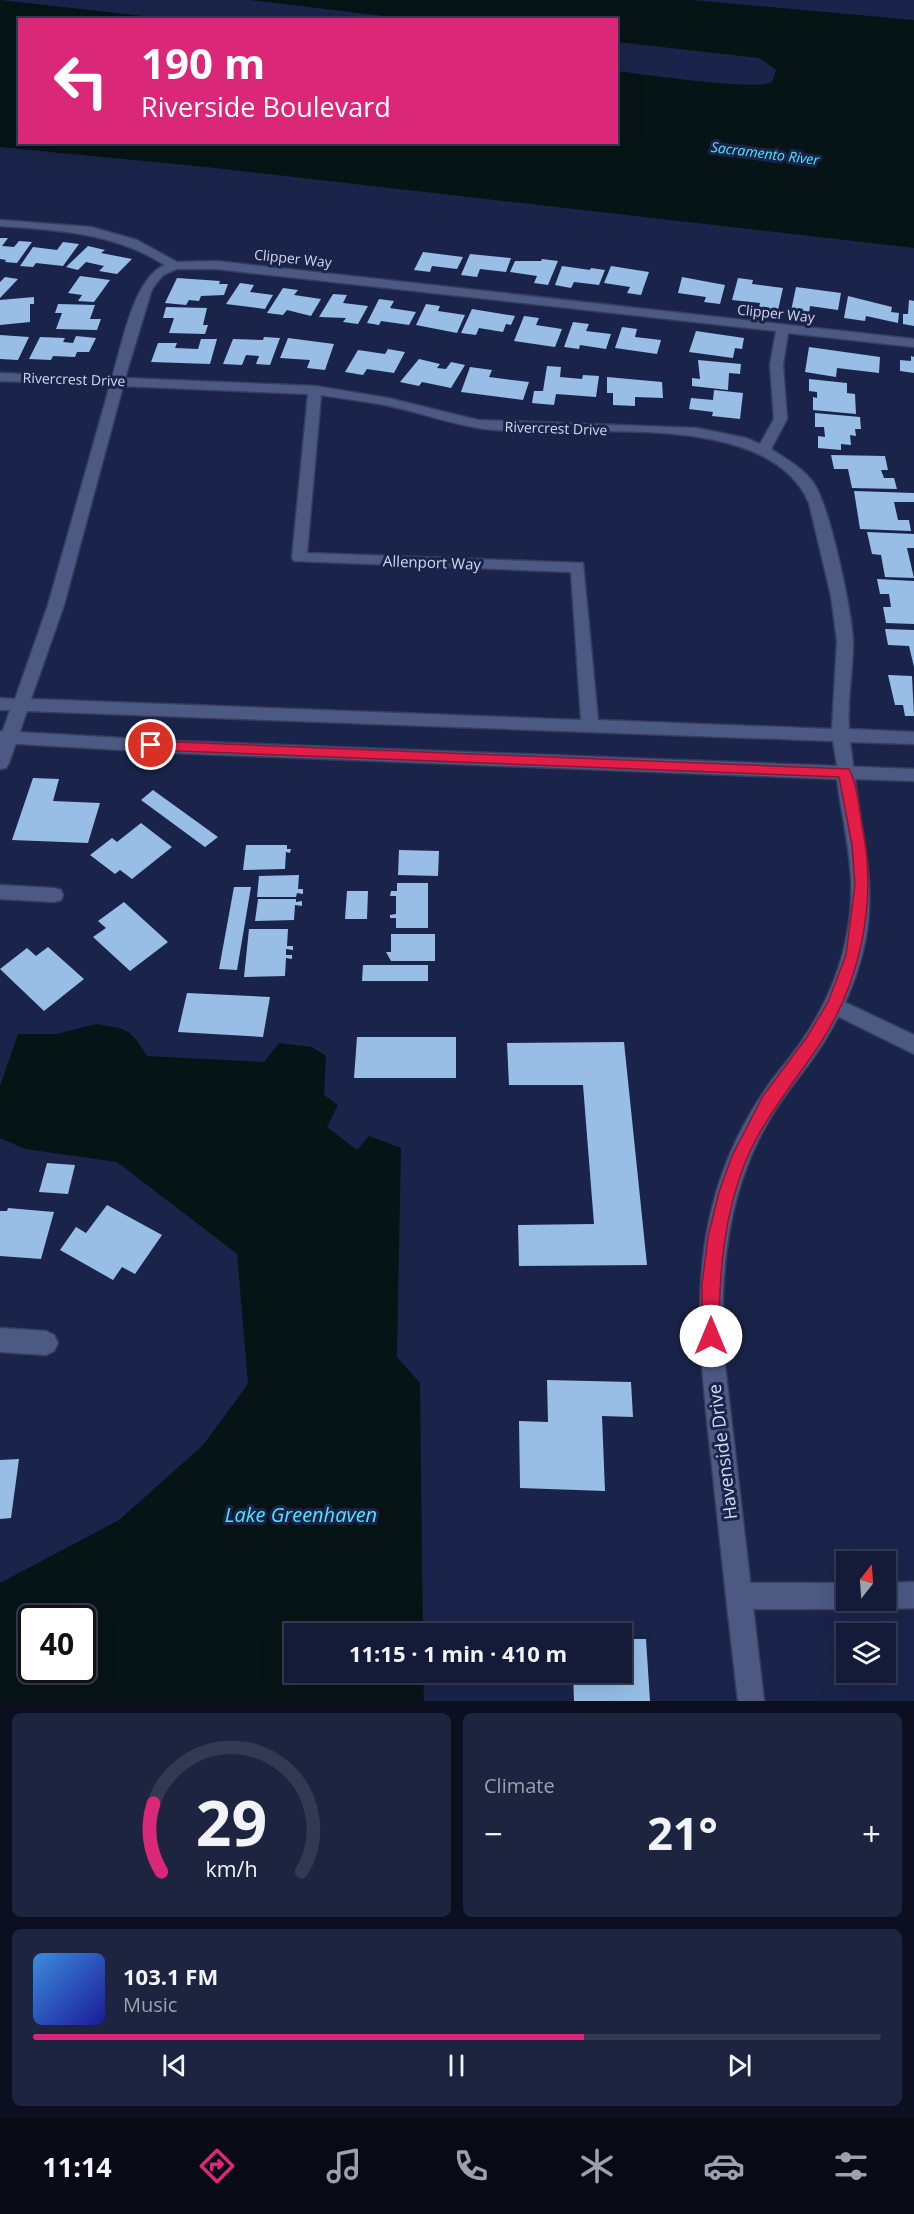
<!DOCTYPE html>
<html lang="en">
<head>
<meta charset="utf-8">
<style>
	body { margin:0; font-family:"Open Sans",sans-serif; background:#1d2440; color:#f1f3f6; height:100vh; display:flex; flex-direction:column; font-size:22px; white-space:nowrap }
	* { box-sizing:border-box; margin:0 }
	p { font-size:20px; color:#9da1ae }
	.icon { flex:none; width:33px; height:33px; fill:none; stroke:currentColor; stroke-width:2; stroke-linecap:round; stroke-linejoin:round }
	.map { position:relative; height:1701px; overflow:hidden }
	.details { display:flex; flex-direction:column; gap:12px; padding:12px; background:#0b0f1f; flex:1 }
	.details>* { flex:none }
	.guide { position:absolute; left:18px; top:18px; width:600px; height:126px; border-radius:0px; box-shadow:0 6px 24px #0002,0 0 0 2px #333953; background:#db2777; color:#fff; overflow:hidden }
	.needle { width:39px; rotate:17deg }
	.tools { position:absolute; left:836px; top:1551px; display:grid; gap:12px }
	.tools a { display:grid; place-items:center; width:60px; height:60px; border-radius:0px; background:#141b38; box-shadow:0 6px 24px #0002,0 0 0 2px #333953; font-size:30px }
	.speed { position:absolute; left:18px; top:1605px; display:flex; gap:12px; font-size:30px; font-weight:700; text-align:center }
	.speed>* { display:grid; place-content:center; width:78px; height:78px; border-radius:50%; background:#141b38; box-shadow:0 6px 24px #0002,0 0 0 2px #333953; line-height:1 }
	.speed .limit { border:3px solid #111; border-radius:9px; background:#fff; color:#111 }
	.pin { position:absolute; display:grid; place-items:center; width:51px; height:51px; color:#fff; margin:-26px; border:3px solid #fff; border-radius:50%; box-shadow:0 2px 6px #0007 }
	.me { position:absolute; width:66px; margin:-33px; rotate:0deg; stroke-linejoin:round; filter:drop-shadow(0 0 4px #0008) }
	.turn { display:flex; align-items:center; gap:21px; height:126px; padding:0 24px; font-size:27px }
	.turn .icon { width:78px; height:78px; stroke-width:2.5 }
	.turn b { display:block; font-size:42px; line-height:51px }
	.big { font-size:45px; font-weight:700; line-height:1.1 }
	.details .widget { flex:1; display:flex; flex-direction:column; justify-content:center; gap:9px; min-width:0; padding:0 21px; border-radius:9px; background:#1d2440 }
	.details .dial { align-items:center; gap:0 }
	.dial svg { height:156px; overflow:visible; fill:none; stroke:#333953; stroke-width:7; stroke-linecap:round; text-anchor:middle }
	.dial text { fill:#f1f3f6; stroke:none }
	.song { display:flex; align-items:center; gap:18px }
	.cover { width:72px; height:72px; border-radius:9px; background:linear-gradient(135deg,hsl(210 70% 55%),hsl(240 70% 35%)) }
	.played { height:6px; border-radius:3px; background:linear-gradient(90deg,#db2777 65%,#333953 65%) }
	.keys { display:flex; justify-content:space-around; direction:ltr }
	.heat { display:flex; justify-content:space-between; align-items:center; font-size:33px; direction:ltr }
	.details .tiles { flex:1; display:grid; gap:12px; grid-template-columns:1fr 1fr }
	.widget:last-child { grid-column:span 2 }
	.trip { position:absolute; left:284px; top:1623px; width:348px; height:60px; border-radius:0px; background:#141b38; box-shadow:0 6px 24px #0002,0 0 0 2px #333953; font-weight:700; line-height:60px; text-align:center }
	.dock { display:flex; height:96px; justify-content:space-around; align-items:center; background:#080b16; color:#9da1ae }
	.dock .icon { width:42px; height:42px }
	.dock .selected { color:#db2777 }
	.dock b { font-size:27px; color:#f1f3f6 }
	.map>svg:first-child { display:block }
	.water { fill:#071416; fill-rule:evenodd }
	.building { fill:#98bee6 }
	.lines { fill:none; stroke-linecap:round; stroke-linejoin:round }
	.street-casing { stroke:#373d5d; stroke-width:3 }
	.secondary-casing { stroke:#373d5d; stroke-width:3 }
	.street { fill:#4b5983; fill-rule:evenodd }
	.secondary { fill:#4b5983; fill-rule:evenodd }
	.route { fill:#e11d48; stroke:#92132f; stroke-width:1.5 }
	.labels { text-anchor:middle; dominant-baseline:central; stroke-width:6; stroke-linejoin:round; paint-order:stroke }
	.far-water-label { font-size:14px; font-style:italic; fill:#4ee6fc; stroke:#1a244a }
	.far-street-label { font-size:14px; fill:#d1daf3; stroke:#1a244a }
	.street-label { font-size:15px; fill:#d1daf3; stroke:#1a244a }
	.near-street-label { font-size:18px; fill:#d1daf3; stroke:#1a244a }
	.near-water-label { font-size:20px; font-style:italic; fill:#4ee6fc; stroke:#1a244a }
</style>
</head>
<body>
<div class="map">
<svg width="914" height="1701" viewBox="0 0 914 1701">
	<rect width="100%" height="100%" fill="#1a244a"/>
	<!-- water -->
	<path class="water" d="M0,0L170,19L20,20V142H616L617,71C643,74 754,91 772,82L776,70L759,58L617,42L616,20H418L250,0H692L914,20V248L206,167L0,147Z
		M96,1024C129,1029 130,1029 147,1056L264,1062L279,1043L312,1047L326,1056L324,1095L338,1105L327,1127L357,1150L369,1136L401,1148L397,1357L420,1383L423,1633L294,1634V1672L423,1673L424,1701H0V1583L119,1520L203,1445L248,1384L237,1254L117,1162L25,1149L0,1138V1086L18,1034H56ZM32,1618H82V1670H32Z"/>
	<!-- building -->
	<path class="building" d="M0,238H8L2,246L14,247L19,241L32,242L17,263L5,262L6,260L0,259Z
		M63,242L79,244L63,266L36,263L33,267L20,266L33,247L57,250Z
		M88,246L105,250L101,253L132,259L117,274L99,271L104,266L86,262L78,270L66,267Z
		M423,252L463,257L457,269L432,266L430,272L414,270Z
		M470,254L511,258L506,272L480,269L477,277L461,275Z
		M542,259L558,261L548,285L534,283L537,276L510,272L515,261H541Z
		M562,266L590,270L591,268L605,270L599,285L574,282L571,288L555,285Z
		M611,266L649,272L641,295L627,293L630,287L604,283Z
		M80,276L110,280L94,302L78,301L82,295L68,293Z
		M5,277L18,279L0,298V282Z
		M682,277L725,285L720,304L704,302L706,297L678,293Z
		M177,278L220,281L219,284H228L224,295L201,296L199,301L189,300L186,305L165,303Z
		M738,278L753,280L752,284L783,288L778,310L759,308L760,303L732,300Z
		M240,283L254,285L250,292L273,295L265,309L226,304Z
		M796,287L841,293L838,310L810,306L809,314L791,311Z
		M283,288L298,290L294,295L321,299L311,316L287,310L283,315L267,313Z
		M333,294L347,295L343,303L368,306L358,324L343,322L346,318L319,317Z
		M848,296L892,307L891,312L899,313L898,323L866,316L865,321L844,318Z
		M34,297V304H30V322L0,325V300Z
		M379,299L394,301L390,308L416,312L409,325L381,321L379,325L367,323Z
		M909,300L914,301V326L903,324V314H908Z
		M58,304L95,305L90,319H101L97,330L56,329L62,313H55Z
		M426,304L440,306L438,311L465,315L457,333L416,325Z
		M166,307L207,308L203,325H208L205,334L169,333L174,318H163Z
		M472,309L515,316L511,325L506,324L503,332L479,328L476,335L461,333Z
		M524,316L539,318L536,325L562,329L555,347L514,341Z
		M573,322L589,324L586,331L611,334L606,349L580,345L579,349L564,347Z
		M622,327L637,329L635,337L661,340L657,354L615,348Z
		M696,331L744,338L742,349L735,348L733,358L689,352Z
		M0,335L29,337L18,360L0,359Z
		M76,336L96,338L89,352H77L75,357L53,356L51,360L29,359L40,337L65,338L63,342L73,343Z
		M264,337L280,338L270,365L256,364L259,356L246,355L242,365L223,364L233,339L263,340Z
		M288,338L334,344L325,370L307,368L310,360L280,358Z
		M201,339H217L210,364L151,362L158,343H177L175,348L198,349Z
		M809,347L880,357L879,373L837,368L836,377L805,372Z
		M388,349L405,352L394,373L367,369L363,375L345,372L358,350L385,354Z
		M911,356L914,357V373L900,371V360L911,361Z
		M419,359L440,364L437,368L446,369L451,362L465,365L451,388L422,382L419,386L400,382Z
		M698,360L741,364L740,374L729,373L728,390L692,386V378L700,379Z
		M547,366L561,367L560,377L582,379L583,375L599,376L596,397L556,394L554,405L532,403L534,391H543Z
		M470,367L492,370L489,377L529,382L523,400L461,392Z
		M607,377L662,382L663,398L635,397V406L613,405V393H607Z
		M809,379L847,383V393L855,394L856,414L813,410V397L817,398V392L809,391Z
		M714,390L743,393L740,419L712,416L713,412L689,409L691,398L713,400Z
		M815,413L860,417L861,429H855L856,436L850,435L851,445L841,444V450L818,448V436L825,437L824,427H815Z
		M831,455L885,456L888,470H881L884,478H894L897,489L852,488L848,469H834Z
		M854,491L914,493V502H894L898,520H909L911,531L860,529Z
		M867,532L914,534V548H907L914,578L885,577L881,555L872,554Z
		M877,579L914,581V624L886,623L883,607H891L889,594H880Z
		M885,629L914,630V667L909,646L888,645Z
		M888,675L912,676L914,716H905L903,705H895Z
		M33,778L59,779L53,801L100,803L88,843L12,840Z
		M153,790L218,837L205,847L141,800Z
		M141,823L172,847L132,879L120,870L115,874L90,855L112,838L117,842Z
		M246,845H287V849H291L290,853L286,852L285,869L243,870Z
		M399,850L439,851L438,876L398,875Z
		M299,875L298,889H303V894L297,893L296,897H257L259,876Z
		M397,883H428V928H396V918H390V915L396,914V896H390L391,891H397Z
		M234,887H251L237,970L219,969Z
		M347,891H368L367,919H345Z
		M258,899H296V902L302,901V906L295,905L294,920L255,921Z
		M124,902L168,942L130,971L93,937L106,928L98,921Z
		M249,929H288L287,946H293V950L286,949V955H292V959L286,958L285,976L244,977Z
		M391,934H435V961H391L386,952H391Z
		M48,947L84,979L44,1011L0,969L27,948L36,956Z
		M363,965H428V981H362Z
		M187,993L270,997L263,1037L178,1032Z
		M357,1037H456V1078H354Z
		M624,1042L647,1265L519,1266L518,1225L594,1224L583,1085H509L507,1043Z
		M47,1163L75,1165L68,1194L39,1192Z
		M107,1205L162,1235L135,1274L122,1267L113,1280L60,1250L76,1227L86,1233Z
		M8,1208L54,1212L41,1259L0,1256V1211H7Z
		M547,1380L631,1382L633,1417L602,1416L605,1491L520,1488L519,1421L548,1422Z
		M19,1459L11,1518L0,1519V1460Z
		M621,1639H646L650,1701H574L573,1672H621Z"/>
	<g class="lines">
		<!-- street casing -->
		<g class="street-casing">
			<path id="street" d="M0,220L91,227L137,240L177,262L216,261L914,339V347L788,333L783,365L787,419L771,449C787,460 806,469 816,487C831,514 852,611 853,642C853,671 847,701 849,729L914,732V744L850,742L854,772L851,777H839L833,741L27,711L9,763L6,768L0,769V739L10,710H0V698L15,699L48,605L110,385L0,381V373L112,378C122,346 133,278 165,265C114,233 59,230 0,226ZM177,269H216L776,331L770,365L774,419L760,444L746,438L697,428L478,420L388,398L315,386L125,378L152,289L163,275ZM123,386L308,394L292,558L294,561L571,572L581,720L31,699L64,605ZM321,395C344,399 367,401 389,406C418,412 448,423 478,428C566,441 766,403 809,503L831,596L837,641L832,729L598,720L583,563L307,553Z
				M0,885L54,888L61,890L63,895L61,900L54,902L0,899Z
				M834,997L914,1035V1054L827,1011L824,1005L827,999Z
				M0,1328L46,1331L54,1335L58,1343L54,1351L46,1355L0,1352Z
				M914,1582V1608L885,1609L876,1605L874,1600H885V1583Z
				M739,1583H846V1600H857L855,1605L846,1609H739L730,1605L726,1596L730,1587Z"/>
		</g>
		<!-- secondary casing -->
		<g class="secondary-casing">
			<path id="secondary" d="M0,731L175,741L914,769V781L855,779C861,832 876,883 866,937C858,980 839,1021 814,1057C798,1079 780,1100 767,1124C728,1192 720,1271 723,1348L764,1701H738C729,1623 720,1544 712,1466C703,1384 692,1302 709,1221C718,1177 736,1134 761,1096C773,1077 788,1061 801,1042C826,1006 843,966 849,922C857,874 843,827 837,779L175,753L0,743Z"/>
		</g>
		<!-- street -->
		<use href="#street" class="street"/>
		<!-- secondary -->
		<use href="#secondary" class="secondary"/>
	</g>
	<!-- route -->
	<path class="route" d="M151,741L849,769C858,786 859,811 863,831C877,905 860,984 818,1047C793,1084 765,1117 747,1158C723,1215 719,1276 719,1336L717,1343L711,1345L705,1343L702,1336V1285L708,1237L719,1192L732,1156L763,1096L807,1037L828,1002L846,955L855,885L852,845L839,777L151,750L145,745Z"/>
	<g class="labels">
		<!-- far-water labels -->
		<g class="far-water-label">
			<text transform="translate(765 153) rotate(7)">Sacramento River</text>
		</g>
		<!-- far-street labels -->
		<g class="far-street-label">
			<text transform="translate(293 258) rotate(6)">Clipper Way</text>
			<text transform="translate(776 313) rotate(6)">Clipper Way</text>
			<text transform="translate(74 379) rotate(2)">Rivercrest Drive</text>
			<text transform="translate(556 428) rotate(2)">Rivercrest Drive</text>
		</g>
		<!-- street labels -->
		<g class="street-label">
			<text transform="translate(432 562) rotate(2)">Allenport Way</text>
		</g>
		<!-- near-street labels -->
		<g class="near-street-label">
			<text transform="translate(722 1452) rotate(-97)">Havenside Drive</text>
		</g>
		<!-- near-water labels -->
		<g class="near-water-label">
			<text x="301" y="1514">Lake Greenhaven</text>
		</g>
	</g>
</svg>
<div class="tools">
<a><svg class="needle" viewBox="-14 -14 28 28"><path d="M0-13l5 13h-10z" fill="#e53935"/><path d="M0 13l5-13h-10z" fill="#9da1ae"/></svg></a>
<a><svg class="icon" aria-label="layers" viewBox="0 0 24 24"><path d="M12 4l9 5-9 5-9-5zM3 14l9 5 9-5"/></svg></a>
</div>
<div class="speed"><div class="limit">40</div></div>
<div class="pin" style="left:151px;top:745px;background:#d93025"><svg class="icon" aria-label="arrive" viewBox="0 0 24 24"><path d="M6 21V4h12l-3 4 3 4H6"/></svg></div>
<svg class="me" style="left:711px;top:1336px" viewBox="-20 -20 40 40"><circle r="19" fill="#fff"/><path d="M0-13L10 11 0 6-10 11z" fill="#e11d48"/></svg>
<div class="trip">11:15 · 1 min · 410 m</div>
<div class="guide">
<div class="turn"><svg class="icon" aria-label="left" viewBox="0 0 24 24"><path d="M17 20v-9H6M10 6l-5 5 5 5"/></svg><div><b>190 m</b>Riverside Boulevard</div></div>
</div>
</div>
<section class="details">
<div class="tiles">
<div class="widget dial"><svg viewBox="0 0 100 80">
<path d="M14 69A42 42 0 1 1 86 69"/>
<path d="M14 69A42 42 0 0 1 10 34" stroke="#db2777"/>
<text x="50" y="56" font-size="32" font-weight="700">29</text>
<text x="50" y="72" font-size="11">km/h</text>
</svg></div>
<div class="widget"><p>Climate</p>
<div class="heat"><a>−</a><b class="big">21°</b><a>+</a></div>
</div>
<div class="widget">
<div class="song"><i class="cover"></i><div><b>103.1 FM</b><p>Music</p></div></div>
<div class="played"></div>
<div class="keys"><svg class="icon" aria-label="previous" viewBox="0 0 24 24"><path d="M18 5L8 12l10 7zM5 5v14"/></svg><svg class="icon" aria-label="pause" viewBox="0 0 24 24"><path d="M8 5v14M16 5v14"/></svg><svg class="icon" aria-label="next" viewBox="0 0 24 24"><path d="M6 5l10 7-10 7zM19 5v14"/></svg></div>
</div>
</div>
</section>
<nav class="dock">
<b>11:14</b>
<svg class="icon selected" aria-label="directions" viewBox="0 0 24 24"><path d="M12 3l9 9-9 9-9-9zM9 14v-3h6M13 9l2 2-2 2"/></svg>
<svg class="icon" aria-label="music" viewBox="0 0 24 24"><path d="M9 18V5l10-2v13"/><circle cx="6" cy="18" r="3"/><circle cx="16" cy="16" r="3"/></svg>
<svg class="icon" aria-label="phone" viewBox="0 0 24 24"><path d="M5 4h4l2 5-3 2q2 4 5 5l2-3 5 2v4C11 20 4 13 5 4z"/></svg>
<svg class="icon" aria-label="climate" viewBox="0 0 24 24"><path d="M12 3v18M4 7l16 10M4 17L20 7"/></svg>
<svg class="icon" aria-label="car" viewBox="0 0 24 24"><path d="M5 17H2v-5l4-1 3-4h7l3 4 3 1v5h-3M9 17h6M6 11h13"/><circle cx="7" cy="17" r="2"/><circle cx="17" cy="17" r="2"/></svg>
<svg class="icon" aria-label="filters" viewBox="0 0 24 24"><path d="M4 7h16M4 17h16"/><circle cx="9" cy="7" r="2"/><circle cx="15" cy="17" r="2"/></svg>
</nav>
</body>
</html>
